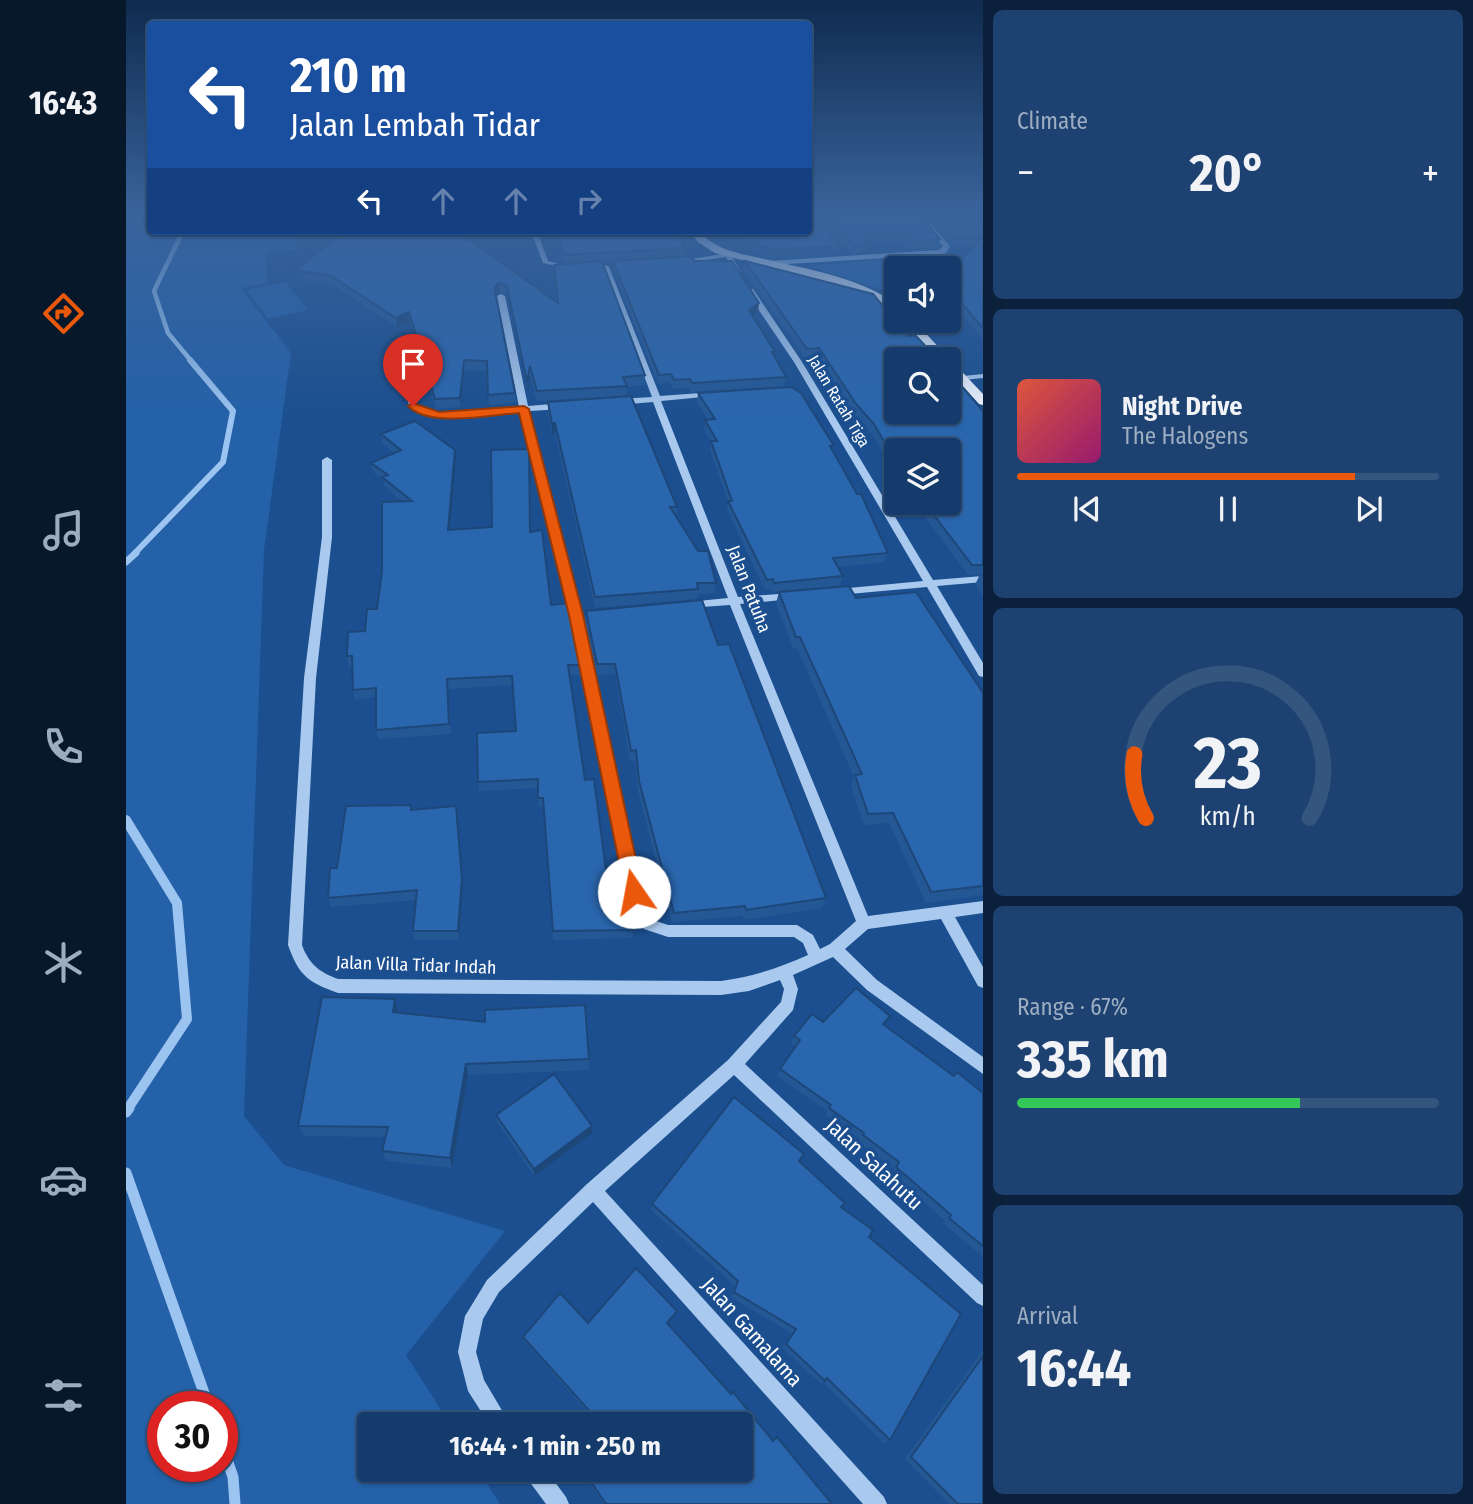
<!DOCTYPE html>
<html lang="en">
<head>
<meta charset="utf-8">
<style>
	body { margin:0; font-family:"Fira Sans Condensed",sans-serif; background:#1d4271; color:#f1f3f6; height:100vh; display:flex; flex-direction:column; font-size:26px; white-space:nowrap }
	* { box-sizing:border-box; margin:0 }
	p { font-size:23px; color:#9dadc1 }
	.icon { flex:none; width:38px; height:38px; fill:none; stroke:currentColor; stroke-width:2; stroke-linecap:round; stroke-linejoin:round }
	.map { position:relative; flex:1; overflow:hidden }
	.details { display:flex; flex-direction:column; gap:10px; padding:10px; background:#0b203b; width:490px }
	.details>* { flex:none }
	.banner { position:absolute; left:21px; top:21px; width:665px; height:214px; border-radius:7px; box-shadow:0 2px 5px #0004,0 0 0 2px #33557e; background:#1a4fa0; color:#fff; overflow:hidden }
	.controls { position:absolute; left:758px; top:256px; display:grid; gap:14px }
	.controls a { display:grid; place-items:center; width:77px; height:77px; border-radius:7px; background:#143b6b; box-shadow:0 2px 5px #0004,0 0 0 2px #33557e; font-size:35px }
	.speed { position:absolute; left:21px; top:1391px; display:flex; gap:14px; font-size:35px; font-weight:700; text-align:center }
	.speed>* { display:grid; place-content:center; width:91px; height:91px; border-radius:50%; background:#143b6b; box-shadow:0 2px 5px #0004,0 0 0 2px #33557e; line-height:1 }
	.speed .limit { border:10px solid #d22; background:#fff; color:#111 }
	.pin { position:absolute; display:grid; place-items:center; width:60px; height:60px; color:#fff; margin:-72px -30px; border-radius:50% 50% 50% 0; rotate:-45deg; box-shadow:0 0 7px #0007 }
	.pin .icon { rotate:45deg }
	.me { position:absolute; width:77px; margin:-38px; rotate:348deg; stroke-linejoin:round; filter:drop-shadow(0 0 5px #0008) }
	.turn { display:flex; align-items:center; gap:24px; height:147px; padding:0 28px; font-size:32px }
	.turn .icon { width:91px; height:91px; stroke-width:2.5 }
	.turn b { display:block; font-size:49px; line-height:60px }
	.lanes { display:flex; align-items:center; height:66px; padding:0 28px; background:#0003; justify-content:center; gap:35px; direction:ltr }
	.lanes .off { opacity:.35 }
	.big { font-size:52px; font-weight:700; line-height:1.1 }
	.details .widget { flex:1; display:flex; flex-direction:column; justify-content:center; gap:10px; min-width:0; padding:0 24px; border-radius:10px; background:#1d4271 }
	.details .dial { align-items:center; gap:0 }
	.dial svg { height:182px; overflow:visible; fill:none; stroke:#33557e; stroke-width:7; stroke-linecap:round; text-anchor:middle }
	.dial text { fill:#f1f3f6; stroke:none }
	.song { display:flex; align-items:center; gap:21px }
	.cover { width:84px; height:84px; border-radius:10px; background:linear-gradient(135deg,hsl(10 70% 55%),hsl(320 70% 35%)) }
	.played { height:7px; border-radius:4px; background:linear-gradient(90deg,#ea580c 80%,#33557e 80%) }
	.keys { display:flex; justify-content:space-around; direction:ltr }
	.heat { display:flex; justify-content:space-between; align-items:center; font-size:38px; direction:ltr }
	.charge { height:10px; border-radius:5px; background:linear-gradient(90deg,#34c759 67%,#33557e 0) }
	.trip { position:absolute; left:231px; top:1412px; width:396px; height:70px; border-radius:7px; background:#143b6b; box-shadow:0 2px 5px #0004,0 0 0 2px #33557e; font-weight:700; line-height:70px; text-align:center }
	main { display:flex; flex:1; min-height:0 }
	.tabs { display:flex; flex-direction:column; width:126px; justify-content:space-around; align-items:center; background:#08182b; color:#9dadc1 }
	.tabs .icon { width:49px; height:49px }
	.tabs .selected { color:#ea580c }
	.tabs b { font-size:32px; color:#f1f3f6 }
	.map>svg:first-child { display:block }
	.green { fill:#2461a8; fill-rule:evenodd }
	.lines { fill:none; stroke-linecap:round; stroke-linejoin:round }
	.stream-far4 { stroke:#9cc4f0; stroke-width:4.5 }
	.stream-far3 { stroke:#9cc4f0; stroke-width:6 }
	.stream-far2 { stroke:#9cc4f0; stroke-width:7 }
	.stream-far1 { stroke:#9cc4f0; stroke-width:10 }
	.stream { stroke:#9cc4f0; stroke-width:11 }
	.minor { fill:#a9c9ee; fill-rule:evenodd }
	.major { fill:#f0f6ff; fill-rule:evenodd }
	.wall { fill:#245895 }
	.shaded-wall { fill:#1d4779 }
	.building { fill:#2a66ad; stroke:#1d4779; stroke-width:2 }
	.route { fill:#ea580c; stroke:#983908; stroke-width:2 }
	.labels { text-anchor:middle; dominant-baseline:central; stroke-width:7; stroke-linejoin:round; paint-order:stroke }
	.far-street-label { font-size:16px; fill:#fff; stroke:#1b4f8f }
	.street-label { font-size:18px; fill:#fff; stroke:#1b4f8f }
	.near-street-label { font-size:21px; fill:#fff; stroke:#1b4f8f }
</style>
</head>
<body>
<main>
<nav class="tabs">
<b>16:43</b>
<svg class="icon selected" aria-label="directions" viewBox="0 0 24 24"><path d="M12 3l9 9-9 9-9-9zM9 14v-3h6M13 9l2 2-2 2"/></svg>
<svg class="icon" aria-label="music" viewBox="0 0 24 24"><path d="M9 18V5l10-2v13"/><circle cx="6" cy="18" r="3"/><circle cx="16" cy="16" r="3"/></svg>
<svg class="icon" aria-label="phone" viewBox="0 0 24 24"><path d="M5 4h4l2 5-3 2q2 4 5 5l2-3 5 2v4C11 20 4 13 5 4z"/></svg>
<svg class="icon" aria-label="climate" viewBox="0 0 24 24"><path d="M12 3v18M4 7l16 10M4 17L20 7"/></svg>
<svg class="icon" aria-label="car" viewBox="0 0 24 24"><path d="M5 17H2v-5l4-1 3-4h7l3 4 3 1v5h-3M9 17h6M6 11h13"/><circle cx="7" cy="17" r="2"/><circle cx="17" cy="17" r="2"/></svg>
<svg class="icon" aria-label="filters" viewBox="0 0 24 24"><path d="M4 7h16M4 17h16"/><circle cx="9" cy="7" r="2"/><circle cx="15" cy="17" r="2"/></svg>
</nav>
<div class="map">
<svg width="857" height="1504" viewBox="0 0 857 1504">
	<rect width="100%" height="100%" fill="#1b4f8f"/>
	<!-- green -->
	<path class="green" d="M0,209H24V231H167L172,250L140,252L141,283L115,288L165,353L138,550L118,1116L158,1165L379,1231L280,1355L324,1424H243V1470H352L374,1504H0ZM96,1407V1466H37V1407Z
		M800,256L804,259L792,268H770V284L760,291L682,266Z
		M159,282L182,310L142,319L121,290Z"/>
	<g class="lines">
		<!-- stream-far4 -->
		<path class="stream-far4" d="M57,231L28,291L42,333L66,362"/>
		<!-- stream-far3 -->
		<path class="stream-far3" d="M8,554L97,462L107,411L64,360"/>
		<!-- stream-far2 -->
		<path class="stream-far2" d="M0,562L10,553"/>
		<!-- stream-far1 -->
		<path class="stream-far1" d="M0,820L51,903L61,1019L1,1110"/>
		<!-- stream -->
		<path class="stream" d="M0,1112L3,1108
			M0,1173L83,1407
			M96,1445L107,1477L109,1504"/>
		<!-- minor -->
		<path class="minor" d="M785,209H791L824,246L820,253L817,254L805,268H798L810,255L644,265L641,263L644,261L813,250L817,246Z
			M405,231H411L422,261L444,267V269L417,263Z
			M602,253L605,255L615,273L614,274H610L600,257L551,264L548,262Z
			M480,265L483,267L534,396L588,392L592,394L588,396L535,401L612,597L666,593L671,596L666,599L614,604L742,916L857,901V913L829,917L857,967V988L852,986L815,919L742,929L719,949L751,980L857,1057V1074L741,990L707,957L667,975L672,989L667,1010L619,1064L857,1285V1306L851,1303L608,1075L479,1191L758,1497L761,1504H737L467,1202L373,1292L357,1319L350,1352L358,1380L384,1424H363L342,1391L332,1352L339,1316L361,1280L461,1184L602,1060L655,1002L658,989L654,980L623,991L595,995L212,993C182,982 173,976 162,945L178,678L196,537V460L201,457L206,460V537L190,678L176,945C183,964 193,972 212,979L595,981C626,977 653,968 682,955L677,943L668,937H542L518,929L508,921L506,917L445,616L394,412C365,414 305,426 283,406L269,341L273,339L277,341L291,405C312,419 367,409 393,407L371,296L375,294L379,296L402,406L438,403L442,406L438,409L403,411L455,616L519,914L527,920L542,925H671L687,935L694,949L704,944L730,921L604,605L562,608L557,605L562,602L602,598L527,402L491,405L487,402L491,399L526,397L477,267Z
			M621,289H627L676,362L807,580L857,576V582L811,586L857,663V677L853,676L801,587L712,595L707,592L712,589L797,581L668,362L620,291Z
			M767,295H770V303L768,307H762L761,305Z
			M857,374V378L837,380L833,378L837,376Z
			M397,1470H420L440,1497L443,1504H420L400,1477Z"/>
		<!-- major -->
		<path class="major" d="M563,231H573C592,253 620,254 647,261C687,270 736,279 770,304V312L743,297L707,284L589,253L572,242Z
			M776,320H787L857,394V405L853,404L822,370V359H812Z"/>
	</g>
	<!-- wall -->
	<path class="wall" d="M685,209H790L814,239L812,247L785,249L779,242L742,243L740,252L726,253Z
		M795,209H857V223L809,225Z
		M857,224V340L830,307L822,308V274L850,244L827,246L817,234L820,226Z
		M301,231H381V235L339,237L431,303L428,265L473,261L438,263L428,231H546L559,248V256L476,261L519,375V385L501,387L500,396L411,401L404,376L402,391L382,295L374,292L370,295L389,393L390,403L363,405L361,371L338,370L335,407L310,409L284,322L271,327L207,285L171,279L169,270L248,235L274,236Z
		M612,231H682L714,246L713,254L647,258L635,256Z
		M487,261H568L632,312L627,316L649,352V357L660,377L658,386L565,392L563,388L547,389L544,383L532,384L487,269Z
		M619,261L782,336L857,411V574L842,575L788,502H822L770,450V476L745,433L727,413L691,357L679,358L617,270Z
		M572,393L708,446L707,452L762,553L759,562L712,567L717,576L714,586L646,592L645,589L639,590L601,510L602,502L584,450L585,442L578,429L579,420H582L571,402Z
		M422,402L551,507L550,517L590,583L588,593L572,594L571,599L469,608L429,434H426L422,412Z
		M255,434L330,459L324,530L404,532L425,605L455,665L454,675H443L459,780L480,870L494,909L507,930L506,938L427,940L417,807H412V788L353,791L352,782L390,731L387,685L322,689L325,734L252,739L250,730V697L229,700L227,690L226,666H223L221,656L239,631L251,609L276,502L258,486L257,480L247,472L245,463L268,453L256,443Z
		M857,575V597L849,585L853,576Z
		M653,592L730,598L857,693V895L800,903L763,823L738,825L725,786L728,777L671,648H667L650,603Z
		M460,611L592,645L700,898L696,908L618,920L616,916L546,922L512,791L509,761H504L489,674L471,675L459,621Z
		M285,805L286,810L332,815L337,887L333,940H289L287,931L290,900L205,907L202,898L211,868Z
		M269,999L272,1013L463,1059V1070L342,1075L326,1168L260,1161L256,1151L259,1137L178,1136L172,1126Z
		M697,1022L759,1025L828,1076L857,1093V1257L817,1223L819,1221L765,1173L768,1169L732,1142L734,1139L699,1115L701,1111L651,1076L654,1069L669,1047L665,1043L668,1036Z
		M370,1115L466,1133L408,1176L371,1122Z
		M674,1162L743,1237L764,1440L758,1443L697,1382L695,1384L656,1348L665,1333L605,1297L609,1286L525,1210L526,1204Z
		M551,1311L548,1316L542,1324L646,1440L651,1437L706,1504H478L455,1470H614V1424H472L398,1341L397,1337L462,1323Z
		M857,1350V1504H823L779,1459Z"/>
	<!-- shaded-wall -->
	<path class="shaded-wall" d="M373,283L374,292L368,297V287Z
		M633,303L632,312L622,319L623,310Z
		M283,312L284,322L271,327L270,318Z
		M338,360V370L335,407L334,398Z
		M404,366V376L402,391L401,382Z
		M429,423V434H426V424Z
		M329,450L330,459L323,540L322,530Z
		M332,815L337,887L333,940L332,931Z
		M269,999L272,1011L271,1024L267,1012Z
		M340,1064L342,1075L326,1168L324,1158Z
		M466,1126V1133L408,1176V1169Z"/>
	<!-- building -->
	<path class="building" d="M693,209H790L814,239L787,241L781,234L738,235L742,244L728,245Z
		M804,209H857V215L811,217Z
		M682,210L714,246L648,250L636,247L621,231H682Z
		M857,224V236L829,238L820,226Z
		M219,231H248V235L274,236L278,233L301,231H331L432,303L428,265L476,261L519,375L497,377L501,386L411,391L404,366L401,382L381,286L373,283L368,287L389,393L362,395L361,361L338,360L334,398L309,399L283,312L270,318L205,276L169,270Z
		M430,231H546L547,233H551L559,248L438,255Z
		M857,236V328L832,299H822V274Z
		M565,256L568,261H606L633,303L623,310L649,352H646L660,377L566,383L564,379L548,380L545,374L533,375L487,261Z
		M619,261L747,294L782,336L789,335L812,359H770V411H822V370L857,411V565H846L798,502H822V450H770V462L748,424L730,404L693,348L681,349Z
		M665,387L675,393L708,446H704L731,494H735L762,553L707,558L717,576L648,583L647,579L641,580L602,501H606L585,441H591L579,420L589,419L572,393Z
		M505,396L551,507H544L572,551H582L590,583H571L572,589L469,597L429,423L426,424L422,402Z
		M289,421L329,450L322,530L366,527L365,450L403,449L404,532L416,530L425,605L442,603L455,665H442L459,780L468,779L480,870H490L494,909H505L507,930L427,931L417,798H412V779L352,782L351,733L390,731L386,676L321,679L323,724L250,730V688L227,690L226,656H221L222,632L239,631L241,609H251L256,571V502L286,501L256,477L262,475L245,463L275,450L255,434Z
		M723,586L730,598L790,592L857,693V886L805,892L767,813L742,814L729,775L736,774L674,637H670L653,592Z
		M576,600L592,645L603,644L700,898L620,910L619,906L548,913L513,781L510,750L505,751L489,664H471L460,611Z
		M285,805V810L330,806L336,878L332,931H287L291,890L202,898L204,868H211L220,806Z
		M730,988L764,1016L757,1024L828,1076L831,1072L857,1093V1246L823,1218L825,1215L770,1167L773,1162L737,1135L738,1133L703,1108L705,1105L654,1069L674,1040L668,1036L686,1014L697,1022Z
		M196,997L269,999L267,1012L359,1022V1010L459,1005L463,1059L340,1064L324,1158L256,1151L262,1127L172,1126Z
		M428,1074L466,1126L408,1169L370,1115Z
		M608,1097L678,1154L673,1161L719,1203L715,1207L747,1230L743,1237L835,1314L764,1440L701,1378L699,1381L660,1344L670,1329L608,1292L612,1281L526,1204Z
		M510,1268L551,1311L541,1323L605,1394L607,1392L647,1441L651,1437L706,1504H480L457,1470H614V1424H475L397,1337L434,1293L462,1323Z
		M857,1356V1504H832L785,1457Z"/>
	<!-- sky -->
	<linearGradient id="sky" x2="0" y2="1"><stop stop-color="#0f2b4f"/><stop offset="0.5" stop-color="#39639b"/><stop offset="1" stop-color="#39639b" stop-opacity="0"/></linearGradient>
	<rect width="857" height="420" fill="url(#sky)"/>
	<!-- route -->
	<path class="route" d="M287,403L313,412L398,406L403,409L457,615L517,892L514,898H502L499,892L443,615L393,413C364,415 303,428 282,406Z"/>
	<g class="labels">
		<!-- far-street labels -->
		<g class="far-street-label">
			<text transform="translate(713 401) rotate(59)">Jalan Ratah Tiga</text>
		</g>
		<!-- street labels -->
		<g class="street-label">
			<text transform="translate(623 589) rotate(69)">Jalan Patuha</text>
			<text transform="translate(290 965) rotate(2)">Jalan Villa Tidar Indah</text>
		</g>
		<!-- near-street labels -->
		<g class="near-street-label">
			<text transform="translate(748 1164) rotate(43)">Jalan Salahutu</text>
			<text transform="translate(626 1332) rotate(48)">Jalan Gamalama</text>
		</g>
	</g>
</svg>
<div class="controls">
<a><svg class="icon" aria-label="sound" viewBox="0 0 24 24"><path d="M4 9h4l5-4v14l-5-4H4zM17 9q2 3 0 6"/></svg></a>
<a><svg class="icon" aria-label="search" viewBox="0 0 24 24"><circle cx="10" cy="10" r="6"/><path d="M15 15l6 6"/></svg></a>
<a><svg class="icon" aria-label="layers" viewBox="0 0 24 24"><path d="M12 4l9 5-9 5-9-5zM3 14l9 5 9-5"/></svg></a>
</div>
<div class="speed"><div class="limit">30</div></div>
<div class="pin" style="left:287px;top:406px;background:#d93025"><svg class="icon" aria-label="arrive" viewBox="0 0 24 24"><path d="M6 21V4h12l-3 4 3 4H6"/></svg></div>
<svg class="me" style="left:508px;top:892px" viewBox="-20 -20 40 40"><circle r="19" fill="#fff"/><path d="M0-13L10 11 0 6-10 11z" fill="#ea580c"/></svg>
<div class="trip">16:44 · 1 min · 250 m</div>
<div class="banner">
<div class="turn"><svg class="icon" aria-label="left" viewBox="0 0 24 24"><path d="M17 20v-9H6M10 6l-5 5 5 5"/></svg><div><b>210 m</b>Jalan Lembah Tidar</div></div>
<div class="lanes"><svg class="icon" aria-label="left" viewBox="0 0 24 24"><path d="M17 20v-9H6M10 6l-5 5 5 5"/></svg><svg class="icon off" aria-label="ahead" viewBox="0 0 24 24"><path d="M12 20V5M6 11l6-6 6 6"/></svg><svg class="icon off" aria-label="ahead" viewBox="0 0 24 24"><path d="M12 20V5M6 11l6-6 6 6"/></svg><svg class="icon off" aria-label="right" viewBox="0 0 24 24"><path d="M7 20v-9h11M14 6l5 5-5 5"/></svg></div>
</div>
</div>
<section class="details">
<div class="widget"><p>Climate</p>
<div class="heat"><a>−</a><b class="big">20°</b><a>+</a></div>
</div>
<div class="widget">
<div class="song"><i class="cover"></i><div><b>Night Drive</b><p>The Halogens</p></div></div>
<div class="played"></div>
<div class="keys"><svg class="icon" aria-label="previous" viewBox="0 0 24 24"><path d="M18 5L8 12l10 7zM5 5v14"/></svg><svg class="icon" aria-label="pause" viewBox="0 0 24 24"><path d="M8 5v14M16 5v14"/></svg><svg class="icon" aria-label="next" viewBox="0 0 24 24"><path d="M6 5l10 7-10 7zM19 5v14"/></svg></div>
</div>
<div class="widget dial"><svg viewBox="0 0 100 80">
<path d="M14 69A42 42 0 1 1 86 69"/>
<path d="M14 69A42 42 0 0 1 9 41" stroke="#ea580c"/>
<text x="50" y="56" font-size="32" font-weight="700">23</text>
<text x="50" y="72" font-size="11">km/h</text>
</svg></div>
<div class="widget"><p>Range · 67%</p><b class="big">335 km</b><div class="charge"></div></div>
<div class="widget"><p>Arrival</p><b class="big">16:44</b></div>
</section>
</main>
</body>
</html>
